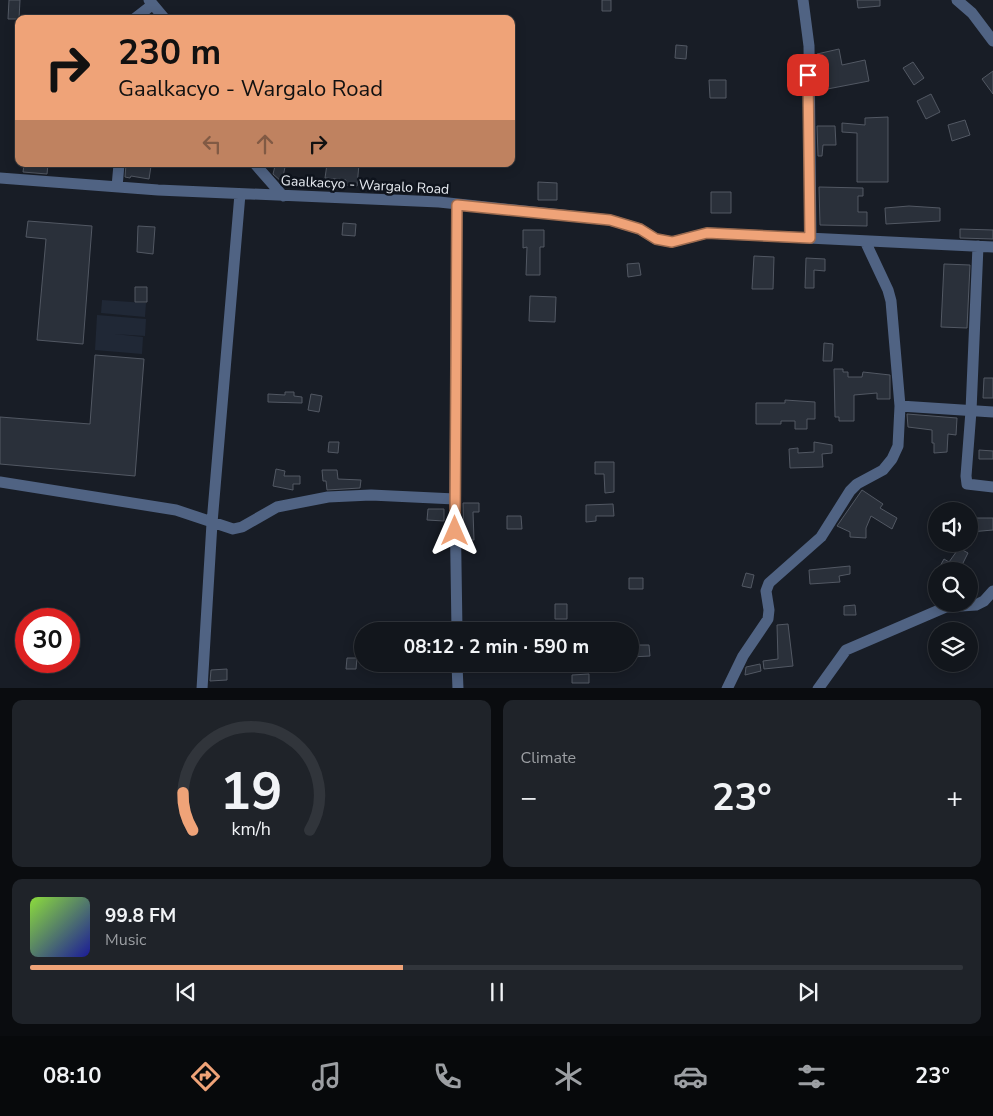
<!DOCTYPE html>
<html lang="en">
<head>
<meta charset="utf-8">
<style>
	body { margin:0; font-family:"Nunito Sans",sans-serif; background:#1f2329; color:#f1f3f6; height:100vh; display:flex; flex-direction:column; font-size:19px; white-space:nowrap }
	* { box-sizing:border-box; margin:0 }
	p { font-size:16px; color:#9c9fa3 }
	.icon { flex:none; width:28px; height:28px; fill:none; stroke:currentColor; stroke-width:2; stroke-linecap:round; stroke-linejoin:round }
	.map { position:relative; height:688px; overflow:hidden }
	.drawer { display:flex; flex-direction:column; gap:12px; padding:12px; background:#0a0c0f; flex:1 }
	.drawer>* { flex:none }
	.top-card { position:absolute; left:15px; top:15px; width:500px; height:152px; border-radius:10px; box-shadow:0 2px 12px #0003,0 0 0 1px #31353b; background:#efa378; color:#111; overflow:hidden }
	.tools { position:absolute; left:928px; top:502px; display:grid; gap:10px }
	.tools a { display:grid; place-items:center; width:50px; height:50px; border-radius:50%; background:#12161c; box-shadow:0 2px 12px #0003,0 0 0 1px #31353b; font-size:25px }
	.speed { position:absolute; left:15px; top:608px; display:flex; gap:10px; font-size:25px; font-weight:700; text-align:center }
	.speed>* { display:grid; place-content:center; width:65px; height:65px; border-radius:50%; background:#12161c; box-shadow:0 2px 12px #0003,0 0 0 1px #31353b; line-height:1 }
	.speed .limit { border:8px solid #d22; background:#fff; color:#111 }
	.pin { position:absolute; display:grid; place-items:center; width:42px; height:42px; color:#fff; margin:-21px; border-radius:10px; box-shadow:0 2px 8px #0006 }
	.me { position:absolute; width:55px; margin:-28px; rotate:0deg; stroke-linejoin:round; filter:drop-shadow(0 0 4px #0008) }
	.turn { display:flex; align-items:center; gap:18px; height:105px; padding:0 20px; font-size:22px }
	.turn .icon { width:65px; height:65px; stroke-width:2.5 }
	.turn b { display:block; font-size:35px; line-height:42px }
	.lanes { display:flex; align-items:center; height:48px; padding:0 20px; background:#0003; justify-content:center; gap:25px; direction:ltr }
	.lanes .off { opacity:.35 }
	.big { font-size:38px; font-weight:700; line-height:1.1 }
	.drawer .widget { flex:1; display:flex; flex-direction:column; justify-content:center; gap:8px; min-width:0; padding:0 18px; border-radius:10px; background:#1f2329 }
	.drawer .dial { align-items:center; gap:0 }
	.dial svg { height:130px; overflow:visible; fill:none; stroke:#31353b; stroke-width:7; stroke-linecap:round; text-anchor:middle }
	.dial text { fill:#f1f3f6; stroke:none }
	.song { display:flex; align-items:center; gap:15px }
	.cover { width:60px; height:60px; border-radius:8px; background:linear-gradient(135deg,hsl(90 70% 55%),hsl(240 70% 35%)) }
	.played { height:5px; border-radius:2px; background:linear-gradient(90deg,#efa378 40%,#31353b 40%) }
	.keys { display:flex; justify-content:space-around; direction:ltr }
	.heat { display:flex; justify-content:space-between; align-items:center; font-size:28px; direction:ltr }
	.drawer .tiles { flex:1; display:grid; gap:12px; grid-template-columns:1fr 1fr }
	.widget:last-child { grid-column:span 2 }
	.trip { position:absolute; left:354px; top:622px; width:285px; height:50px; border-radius:25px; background:#12161c; box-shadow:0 2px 12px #0003,0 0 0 1px #31353b; font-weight:700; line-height:50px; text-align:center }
	.dock { display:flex; height:80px; justify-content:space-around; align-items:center; background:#07090b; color:#9c9fa3 }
	.dock .icon { width:35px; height:35px }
	.dock .active { color:#efa378 }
	.dock b { font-size:22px; color:#f1f3f6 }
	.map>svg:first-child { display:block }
	.built { fill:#202836 }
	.building { fill:#2a303a; stroke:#525863 }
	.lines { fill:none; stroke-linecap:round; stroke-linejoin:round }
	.minor { stroke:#506383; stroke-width:11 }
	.route-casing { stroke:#9b6a4e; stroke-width:12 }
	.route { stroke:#efa378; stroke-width:9 }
	.labels { text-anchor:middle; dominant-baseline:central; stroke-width:5; stroke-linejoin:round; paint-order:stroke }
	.street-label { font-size:14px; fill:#e4e8ee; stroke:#0f141d }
</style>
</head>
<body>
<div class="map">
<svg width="993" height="689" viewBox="0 0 993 689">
	<rect width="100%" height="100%" fill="#181d26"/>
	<!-- built -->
	<path class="built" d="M102,300L146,303L145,317L101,313Z
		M97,315L146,319L145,336L114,334L143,337L142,354L95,350Z"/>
	<!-- building -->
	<path class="building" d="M9,0H20L19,19H8Z
		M602,0H611V11H602Z
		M857,0H880V6L858,8Z
		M676,45L687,46L686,59L675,58Z
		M839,49L842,65L865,60L869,81L817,91V54Z
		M913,62L924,78L914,85L903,68Z
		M993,71V94L982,79Z
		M709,80H726V98H710Z
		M931,94L940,112L926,119L917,101Z
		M888,117V182H857V133L842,132V123L865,125V118Z
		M965,120L970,135L952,141L948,125Z
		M817,126H835L836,145H823L822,156H818Z
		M24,164H48L47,174L23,172Z
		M126,164L151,166L149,179L131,176L130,178L125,177Z
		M327,164H359L357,186L345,185L346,180L325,178Z
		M275,166L285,167L282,182L273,174Z
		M538,182L557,183V200H538Z
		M819,187L863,188V196H858V212H867V226L820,225Z
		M711,192H731V213H711Z
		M909,206L940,208V221L886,224L885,208Z
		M28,221L92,226L83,344L37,340L46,239L26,237Z
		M343,223L356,224L355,236L342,235Z
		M138,226L155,227L153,254L137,252Z
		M960,229L993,230V239L960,238Z
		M523,230H544V247H540V275H526L527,247L523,248Z
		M754,256L774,257L773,289H752Z
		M806,258L825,259V271L814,270V288H805Z
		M639,263L641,275L628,277L627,264Z
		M944,264L970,265L967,328L941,327Z
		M135,287H147V302H135Z
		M530,296L556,297L555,322L529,321Z
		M824,343L833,344L832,361H823Z
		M95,355L144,359L135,476L0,464V417L90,424Z
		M834,369H843V372H848V377H862L863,372L890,375V399H877V393L854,395V421H839V417H835Z
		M984,378H993V398H983Z
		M285,392H294V396L302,397V403L268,402V394L285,395Z
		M311,394L322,396L319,412L308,410Z
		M785,400L815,402V419H807V429H795V421H781V424H756V403H785Z
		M907,414L957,418L956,435L948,434L947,452L934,453V443H932V430L908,427Z
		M329,442H339L338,453L328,452Z
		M814,442L832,445V453L822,454L823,467L790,468L789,449L798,448V453L814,452Z
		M979,450L993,451V459H979Z
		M595,462H614V492L605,493L604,474H595Z
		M276,469L285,471L284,476H300V484H293V490L273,486Z
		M322,470H337L338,479L361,480L360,488L327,490L326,481H323Z
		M862,490L883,504L880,508L897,518L892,529L871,516L866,528V538L850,537V532L837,526Z
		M463,503H479V512H473L474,540H464Z
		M613,504L614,516H596V521L586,522V505Z
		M428,509H444V521L427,520Z
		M507,516H521L522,529H507Z
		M970,518H993V530L970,532Z
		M959,548L968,553L959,571H945L939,568L944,559L949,562Z
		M850,566V574L839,576L840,582L810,584L809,570Z
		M746,573L754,575L751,588L742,586Z
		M629,578H643V589H629Z
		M555,604H567V619H555Z
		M855,605L856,615H844V606Z
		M788,624L793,666L764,669L763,661L778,659L777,625Z
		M630,645H649L650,656L630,657Z
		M347,658H357L356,669H346Z
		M760,664L761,671L745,675L746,667Z
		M227,669V680L210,681L211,670Z
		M589,674V683H572V675Z"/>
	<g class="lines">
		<!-- minor -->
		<path class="minor" d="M149,0L165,19
			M803,0L809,46L811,238
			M957,0L972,13L993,41
			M134,19L152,5
			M255,164L283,196
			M0,178L158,190L439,202L610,220L640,229L656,239L672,242L707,233L993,247
			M117,187L119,164
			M978,246L971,411L966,476L967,484L993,487
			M900,406L993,412
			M0,482L176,510L233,529L242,527L277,507L328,497L371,495L455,499
			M457,631L455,499L457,205
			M457,664L458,689
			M202,689L212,523L240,194
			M727,689L743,656L768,619L769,610L766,591L769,583L821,537L850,491L857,484L883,470L892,459L898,446L900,406L891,301L888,290L865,241
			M818,689L846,650L946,607L976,605L984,601L993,591"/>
	</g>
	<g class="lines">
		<!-- route casing -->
		<g class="route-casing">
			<path id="route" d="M455,531L457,205L610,220L640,229L656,239L672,242L707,233L810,238L808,75"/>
		</g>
		<!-- route -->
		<use href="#route" class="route"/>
	</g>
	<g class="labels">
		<!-- street labels -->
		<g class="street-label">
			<text transform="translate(365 185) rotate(3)">Gaalkacyo - Wargalo Road</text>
		</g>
	</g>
</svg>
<div class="tools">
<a><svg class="icon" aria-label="sound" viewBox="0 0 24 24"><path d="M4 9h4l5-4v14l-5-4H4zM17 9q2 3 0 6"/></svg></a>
<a><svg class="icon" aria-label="search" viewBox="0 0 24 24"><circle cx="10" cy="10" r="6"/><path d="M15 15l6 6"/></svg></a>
<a><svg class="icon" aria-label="layers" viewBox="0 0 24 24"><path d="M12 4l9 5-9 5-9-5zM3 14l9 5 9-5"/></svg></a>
</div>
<div class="speed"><div class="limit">30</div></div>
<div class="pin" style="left:808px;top:75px;background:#d93025"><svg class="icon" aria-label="arrive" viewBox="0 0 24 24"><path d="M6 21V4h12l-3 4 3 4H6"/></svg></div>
<svg class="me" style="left:455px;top:531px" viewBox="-20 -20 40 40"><path d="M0-17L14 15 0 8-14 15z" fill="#efa378" stroke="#fff" stroke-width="4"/></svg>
<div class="trip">08:12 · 2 min · 590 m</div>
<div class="top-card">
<div class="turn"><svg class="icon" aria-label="right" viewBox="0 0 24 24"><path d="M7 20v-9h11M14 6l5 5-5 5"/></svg><div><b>230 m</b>Gaalkacyo - Wargalo Road</div></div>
<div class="lanes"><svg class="icon off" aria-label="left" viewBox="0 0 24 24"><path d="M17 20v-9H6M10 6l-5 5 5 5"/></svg><svg class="icon off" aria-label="ahead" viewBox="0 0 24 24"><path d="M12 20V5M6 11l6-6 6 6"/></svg><svg class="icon" aria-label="right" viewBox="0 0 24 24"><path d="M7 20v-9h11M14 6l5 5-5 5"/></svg></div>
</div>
</div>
<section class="drawer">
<div class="tiles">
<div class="widget dial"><svg viewBox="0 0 100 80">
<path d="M14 69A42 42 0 1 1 86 69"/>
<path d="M14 69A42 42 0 0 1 8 46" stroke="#efa378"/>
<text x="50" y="56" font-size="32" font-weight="700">19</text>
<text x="50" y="72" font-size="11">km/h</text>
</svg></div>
<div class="widget"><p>Climate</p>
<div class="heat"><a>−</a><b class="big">23°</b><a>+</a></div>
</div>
<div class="widget">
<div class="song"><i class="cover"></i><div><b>99.8 FM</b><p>Music</p></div></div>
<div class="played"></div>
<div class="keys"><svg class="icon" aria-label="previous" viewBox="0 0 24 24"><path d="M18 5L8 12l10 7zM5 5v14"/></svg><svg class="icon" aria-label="pause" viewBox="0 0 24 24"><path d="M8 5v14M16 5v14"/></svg><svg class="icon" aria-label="next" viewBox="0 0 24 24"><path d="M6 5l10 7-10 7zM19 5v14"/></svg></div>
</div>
</div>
</section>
<nav class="dock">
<b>08:10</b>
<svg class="icon active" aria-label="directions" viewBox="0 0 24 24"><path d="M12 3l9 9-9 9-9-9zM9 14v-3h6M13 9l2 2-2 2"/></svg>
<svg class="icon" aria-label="music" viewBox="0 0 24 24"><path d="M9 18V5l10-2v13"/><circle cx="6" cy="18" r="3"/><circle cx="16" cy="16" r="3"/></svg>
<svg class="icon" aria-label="phone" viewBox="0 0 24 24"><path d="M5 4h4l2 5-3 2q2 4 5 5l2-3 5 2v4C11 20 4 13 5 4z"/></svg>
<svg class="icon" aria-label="climate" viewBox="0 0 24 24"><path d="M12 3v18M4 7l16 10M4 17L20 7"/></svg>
<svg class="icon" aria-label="car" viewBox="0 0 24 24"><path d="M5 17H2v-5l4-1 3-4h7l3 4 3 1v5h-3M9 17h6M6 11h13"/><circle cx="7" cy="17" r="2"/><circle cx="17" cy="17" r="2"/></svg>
<svg class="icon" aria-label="filters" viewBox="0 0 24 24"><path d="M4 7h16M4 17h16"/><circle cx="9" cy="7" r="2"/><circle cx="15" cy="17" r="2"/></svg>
<b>23°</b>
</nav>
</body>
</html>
